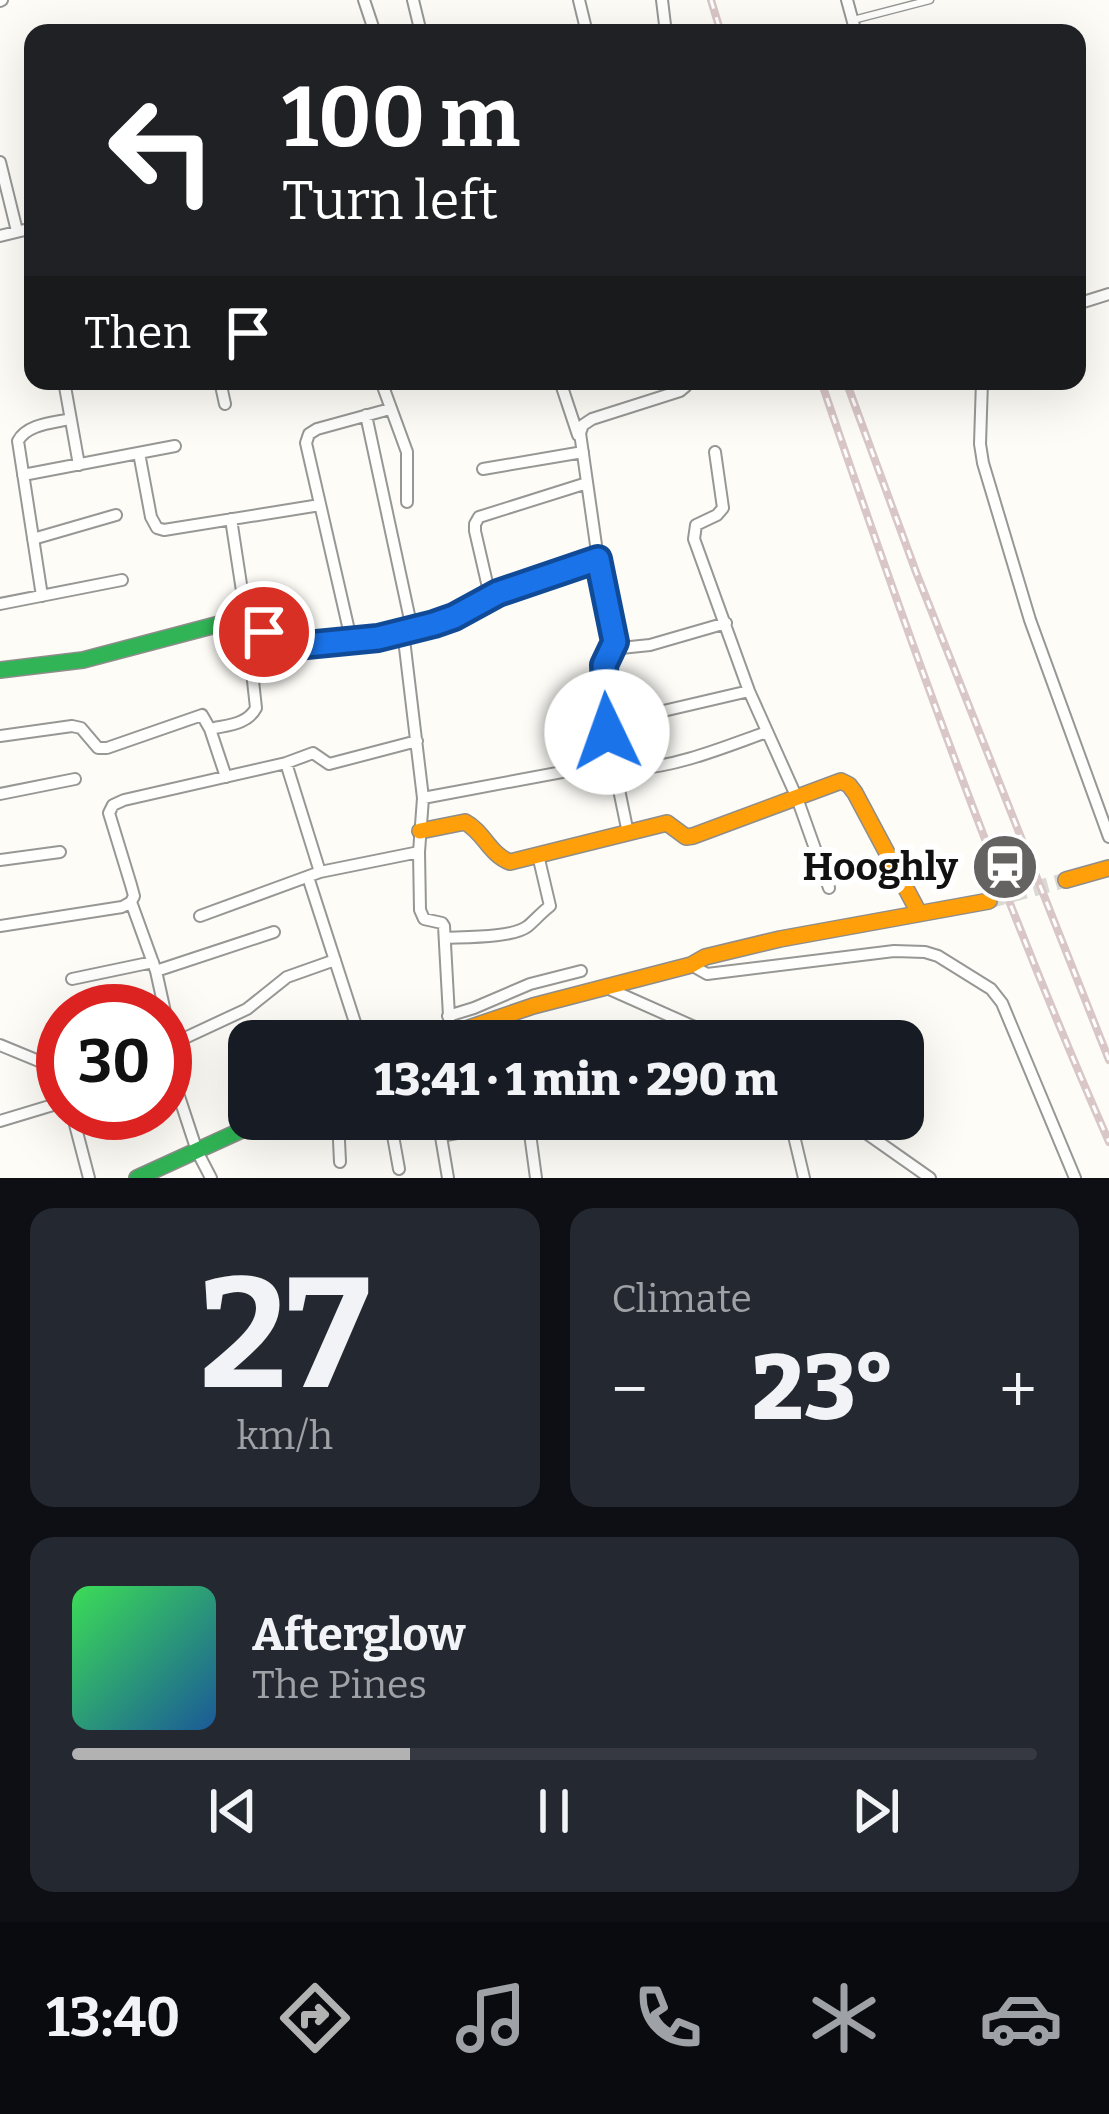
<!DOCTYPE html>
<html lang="en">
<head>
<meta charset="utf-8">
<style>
	body { margin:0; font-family:Bitter,serif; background:#242831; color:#f1f3f6; height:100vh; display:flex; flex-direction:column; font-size:45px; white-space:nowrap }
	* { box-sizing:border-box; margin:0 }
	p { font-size:39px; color:#9ea1a6 }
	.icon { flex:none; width:66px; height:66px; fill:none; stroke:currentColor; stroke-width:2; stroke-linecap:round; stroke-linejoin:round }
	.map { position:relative; height:1178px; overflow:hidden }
	.drawer { display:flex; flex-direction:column; gap:30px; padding:30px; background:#0d0f14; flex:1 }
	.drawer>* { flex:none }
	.hud { position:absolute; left:24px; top:24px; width:1062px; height:366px; border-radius:24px; box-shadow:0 12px 48px #0002; background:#202124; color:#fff; overflow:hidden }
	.speed { position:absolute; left:36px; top:984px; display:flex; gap:24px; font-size:60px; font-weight:700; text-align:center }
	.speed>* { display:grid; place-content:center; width:156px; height:156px; border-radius:50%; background:#171b24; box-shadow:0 12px 48px #0002; line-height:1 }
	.speed .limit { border:18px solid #d22; background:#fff; color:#111 }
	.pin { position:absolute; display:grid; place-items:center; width:102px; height:102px; color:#fff; margin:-51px; border:6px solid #fff; border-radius:50%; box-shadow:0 3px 12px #0007 }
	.me { position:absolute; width:132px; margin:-66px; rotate:357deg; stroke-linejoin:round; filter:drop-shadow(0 0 9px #0008) }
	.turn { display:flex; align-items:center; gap:42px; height:252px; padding:0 60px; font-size:54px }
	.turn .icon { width:156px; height:156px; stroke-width:2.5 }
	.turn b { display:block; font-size:84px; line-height:102px }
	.then { display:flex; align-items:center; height:114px; padding:0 60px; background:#0003; gap:24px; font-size:45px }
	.big { font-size:90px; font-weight:800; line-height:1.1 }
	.drawer .widget { flex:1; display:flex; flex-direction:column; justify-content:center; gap:18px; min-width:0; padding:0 42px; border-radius:24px; background:#242831 }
	.drawer .dial { align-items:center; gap:0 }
	.dial b { font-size:156px; line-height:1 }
	.song { display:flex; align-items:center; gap:36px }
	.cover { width:144px; height:144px; border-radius:18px; background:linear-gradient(135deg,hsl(130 70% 55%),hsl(210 70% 35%)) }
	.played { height:12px; border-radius:6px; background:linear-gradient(90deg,#b2b2b3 35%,#363941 35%) }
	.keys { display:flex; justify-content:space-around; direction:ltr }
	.heat { display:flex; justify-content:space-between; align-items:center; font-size:66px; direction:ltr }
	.drawer .tiles { flex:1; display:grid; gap:30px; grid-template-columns:1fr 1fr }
	.widget:last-child { grid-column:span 2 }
	.trip { position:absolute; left:228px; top:1020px; width:696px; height:120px; border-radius:24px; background:#171b24; box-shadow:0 12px 48px #0002; font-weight:800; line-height:120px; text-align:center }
	.tab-bar { display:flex; height:192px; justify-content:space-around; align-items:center; background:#090b0e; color:#9ea1a6 }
	.tab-bar .icon { width:84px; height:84px }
	.tab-bar .current { color:#b2b2b3 }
	.tab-bar b { font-size:54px; color:#f1f3f6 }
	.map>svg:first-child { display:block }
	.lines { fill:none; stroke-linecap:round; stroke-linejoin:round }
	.secondary-tunnel { stroke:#dad9d4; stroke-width:15; stroke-dasharray:15 8; stroke-linecap:butt }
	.lane-casing { stroke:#979795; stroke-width:9 }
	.street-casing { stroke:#979795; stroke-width:14 }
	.fast-casing { stroke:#8e8d8b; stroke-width:18 }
	.slow-casing { stroke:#8e8d8b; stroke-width:18 }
	.lane { stroke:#fffffe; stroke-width:6 }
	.street { stroke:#fffffe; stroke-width:10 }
	.fast { stroke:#30b455; stroke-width:15 }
	.slow { stroke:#ff9f0a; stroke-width:15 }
	.rail-casing { stroke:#d9c6c7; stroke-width:8 }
	.rail { stroke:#fff; stroke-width:3; stroke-dasharray:9; stroke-linecap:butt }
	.route-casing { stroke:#114b97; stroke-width:30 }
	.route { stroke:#1a73e8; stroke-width:21 }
	.labels { text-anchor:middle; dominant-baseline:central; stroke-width:12; stroke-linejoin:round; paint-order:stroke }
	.poi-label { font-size:39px; font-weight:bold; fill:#111; stroke:#fff; text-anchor:end }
</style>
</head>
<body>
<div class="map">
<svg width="1109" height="1178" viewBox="0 0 1109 1178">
	<rect width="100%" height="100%" fill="#fdfcf7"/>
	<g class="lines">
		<!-- secondary-tunnel -->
		<path class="secondary-tunnel" d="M989,901L1066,880"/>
		<!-- lane casing -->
		<g class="lane-casing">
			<path id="lane" d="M853,20L930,0"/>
		</g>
		<!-- street casing -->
		<g class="street-casing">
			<path id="street" d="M364,0L375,33
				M413,0L421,33
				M579,0L587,33
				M662,0L666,33
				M847,0L856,33
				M0,1L2,0
				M0,162L17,231
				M0,236L33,228
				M1077,304L1109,294
				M64,381L79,465
				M220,381L225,404
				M381,381L407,452V502
				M560,381L578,435
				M982,381L980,444L983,463L1030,620L1109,837
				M366,415L412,629
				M715,452L723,508L717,515L696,525L694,539L749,691L797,798L829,888
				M139,453L151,517L157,528L164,530L320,505
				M483,469L583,452
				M23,475L175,446
				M33,539L116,515
				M42,596L18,441C27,424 53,423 70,419
				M490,596L475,531V524L479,517L587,483
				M0,604L122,580
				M403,631L423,798L419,852L420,910L424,919L442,923L444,926L450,1034
				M351,639L306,443L309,434L317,429L390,409
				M611,649L650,645L726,623
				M210,729C227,725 247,725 256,708L246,617L231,519
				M607,732L659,712L749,691
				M0,736L72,726L81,728L98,748H107L202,715L210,729L226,777
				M286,763L320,872
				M0,794L75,779
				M423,798L605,764C615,765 623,770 634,769C680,766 724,747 767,732
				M628,833L607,732L603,665L615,642L598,559L580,433L583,425L592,419L680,391L686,386L685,381
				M0,860L60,852
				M308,877L361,1041
				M131,902L156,971L175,1057L174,1066L165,1070
				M200,916L320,872L419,852
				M0,926L122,907L131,902L134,896L131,885L109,813L113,805L124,800L286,763L313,753L329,764L417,741
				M445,938C465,937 513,938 528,926C535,920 542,912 550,906L538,855
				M691,965L707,974L894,951L925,952L938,956L991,989L1002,1003L1075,1178
				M156,971L274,932
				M72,979L153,962
				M607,988L726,1041
				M506,1015L511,1041
				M448,1016L474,1008L530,984L581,971
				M172,1044L247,1009L287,977L335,960
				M0,1045L51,1066L63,1081
				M170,1069L197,1151L211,1178
				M72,1113L89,1178
				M338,1119L340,1162
				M390,1119L399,1169
				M438,1119L448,1178
				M528,1119L536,1178
				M790,1119L804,1178
				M846,1119L930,1178
				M0,1121L63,1102
				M441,1136L531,1119"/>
		</g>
		<!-- fast casing -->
		<g class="fast-casing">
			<path id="fast" d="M0,670L83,660L246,617C260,623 264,638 277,646L378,637L445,621L498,593L598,559
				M137,1178L266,1119"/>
		</g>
		<!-- slow casing -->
		<g class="slow-casing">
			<path id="slow" d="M420,831L465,822C484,832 489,854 510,862L667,823L686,837L693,836L841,781L849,785L855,793L919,913
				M1066,880L1109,868
				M431,1041L533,1006L691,965L705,957L780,939L989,901"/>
		</g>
		<!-- lane -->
		<use href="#lane" class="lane"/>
		<!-- street -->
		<use href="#street" class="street"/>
		<!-- fast -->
		<use href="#fast" class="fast"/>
		<!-- slow -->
		<use href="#slow" class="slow"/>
		<!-- rail casing -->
		<g class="rail-casing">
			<path id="rail" d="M711,0L721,33
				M821,381C908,637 1000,894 1109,1142
				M846,381L916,572L1109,1060"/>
		</g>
		<!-- rail -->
		<use href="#rail" class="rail"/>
	</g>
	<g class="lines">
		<!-- route casing -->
		<g class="route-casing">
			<path id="route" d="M264,632L269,644L286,647L378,638L434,624L454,617L498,593L598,559L615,642L604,665L607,732"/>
		</g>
		<!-- route -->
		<use href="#route" class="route"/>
	</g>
	<!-- icons -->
	<defs>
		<g id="station-disc" transform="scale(3.45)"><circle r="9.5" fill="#646362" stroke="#fff"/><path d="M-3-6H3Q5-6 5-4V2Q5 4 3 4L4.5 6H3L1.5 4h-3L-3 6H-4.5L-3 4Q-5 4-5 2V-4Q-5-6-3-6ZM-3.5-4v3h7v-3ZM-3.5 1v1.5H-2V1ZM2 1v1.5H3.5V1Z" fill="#fff"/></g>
	</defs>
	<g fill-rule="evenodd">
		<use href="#station-disc" x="1005" y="867"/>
	</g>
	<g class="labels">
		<!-- poi labels -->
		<g class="poi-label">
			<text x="958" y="867">Hooghly</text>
		</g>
	</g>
</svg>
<div class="speed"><div class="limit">30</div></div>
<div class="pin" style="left:264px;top:632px;background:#d93025"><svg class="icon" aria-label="arrive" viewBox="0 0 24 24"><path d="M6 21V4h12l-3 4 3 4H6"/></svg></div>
<svg class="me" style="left:607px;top:732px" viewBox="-20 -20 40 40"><circle r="19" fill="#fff"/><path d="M0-13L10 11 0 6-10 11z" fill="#1a73e8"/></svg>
<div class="trip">13:41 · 1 min · 290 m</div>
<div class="hud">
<div class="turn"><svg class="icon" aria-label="left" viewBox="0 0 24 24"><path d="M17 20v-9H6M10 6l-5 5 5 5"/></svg><div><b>100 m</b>Turn left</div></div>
<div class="then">Then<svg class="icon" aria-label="arrive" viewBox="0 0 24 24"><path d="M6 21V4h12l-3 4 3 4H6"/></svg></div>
</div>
</div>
<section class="drawer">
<div class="tiles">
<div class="widget dial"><b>27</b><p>km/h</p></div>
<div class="widget"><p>Climate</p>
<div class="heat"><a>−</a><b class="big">23°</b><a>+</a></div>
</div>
<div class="widget">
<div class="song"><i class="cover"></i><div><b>Afterglow</b><p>The Pines</p></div></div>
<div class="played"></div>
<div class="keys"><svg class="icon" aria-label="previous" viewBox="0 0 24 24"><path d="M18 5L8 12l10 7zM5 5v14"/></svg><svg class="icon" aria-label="pause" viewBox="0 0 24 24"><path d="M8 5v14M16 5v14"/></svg><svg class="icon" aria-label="next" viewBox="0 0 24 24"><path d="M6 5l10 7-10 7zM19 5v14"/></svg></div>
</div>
</div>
</section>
<nav class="tab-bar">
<b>13:40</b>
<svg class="icon current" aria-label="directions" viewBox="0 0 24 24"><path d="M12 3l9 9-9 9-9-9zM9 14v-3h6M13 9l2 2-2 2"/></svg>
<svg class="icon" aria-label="music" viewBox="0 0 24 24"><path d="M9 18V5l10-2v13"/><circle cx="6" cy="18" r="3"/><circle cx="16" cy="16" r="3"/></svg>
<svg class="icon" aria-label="phone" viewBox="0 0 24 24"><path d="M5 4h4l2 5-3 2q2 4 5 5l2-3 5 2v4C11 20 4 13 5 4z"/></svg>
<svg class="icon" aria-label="climate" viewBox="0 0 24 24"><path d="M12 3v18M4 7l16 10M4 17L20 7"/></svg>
<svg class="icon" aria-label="car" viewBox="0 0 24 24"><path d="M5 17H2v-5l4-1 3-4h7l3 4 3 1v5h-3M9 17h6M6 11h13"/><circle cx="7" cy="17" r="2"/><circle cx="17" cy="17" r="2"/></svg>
</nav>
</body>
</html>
